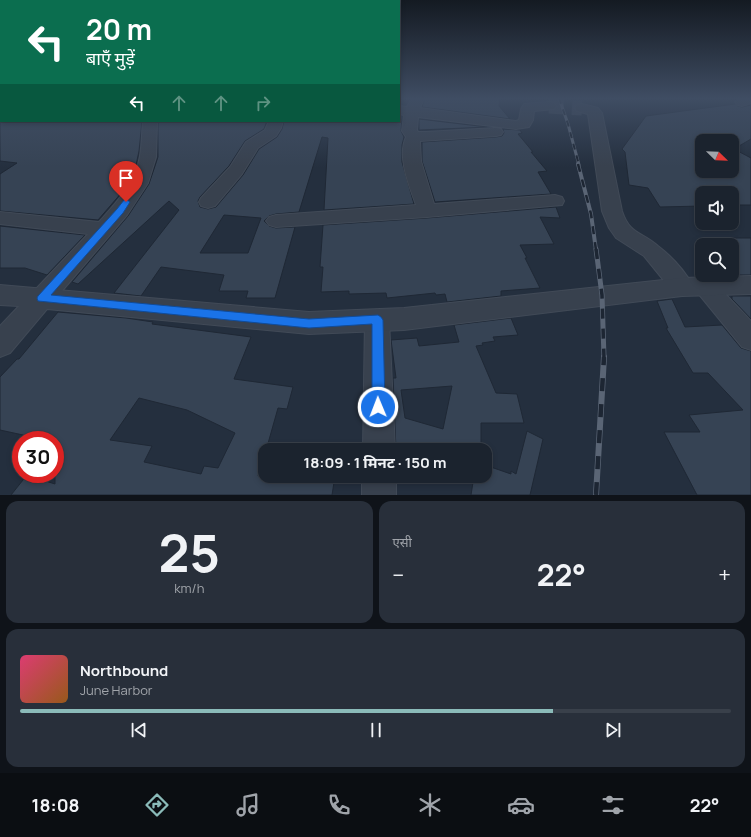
<!DOCTYPE html>
<html lang="hi">
<head>
<meta charset="utf-8">
<style>
	body { margin:0; font-family:Manrope,"Noto Sans Devanagari",sans-serif; background:#282f3a; color:#f1f3f6; height:100vh; display:flex; flex-direction:column; font-size:15px; white-space:nowrap }
	* { box-sizing:border-box; margin:0 }
	p { font-size:13px; color:#a0a4aa }
	.icon { flex:none; width:22px; height:22px; fill:none; stroke:currentColor; stroke-width:2; stroke-linecap:round; stroke-linejoin:round }
	.map { position:relative; height:495px; overflow:hidden }
	.drawer { display:flex; flex-direction:column; gap:6px; padding:6px; background:#0f1319; flex:1 }
	.drawer>* { flex:none }
	.guide { position:absolute; left:0px; top:0px; width:400px; height:122px; box-shadow:0 2px 6px #0003,0 0 0 1px #39404a; background:#0b6e4f; color:#fff; overflow:hidden }
	.needle { width:26px; rotate:113deg }
	.buttons { position:absolute; left:695px; top:134px; display:grid; gap:8px }
	.buttons a { display:grid; place-items:center; width:44px; height:44px; border-radius:8px; background:#1b232e; box-shadow:0 2px 6px #0003,0 0 0 1px #39404a; font-size:20px }
	.speed { position:absolute; left:12px; top:431px; display:flex; gap:8px; font-size:20px; font-weight:700; text-align:center }
	.speed>* { display:grid; place-content:center; width:52px; height:52px; border-radius:50%; background:#1b232e; box-shadow:0 2px 6px #0003,0 0 0 1px #39404a; line-height:1 }
	.speed .limit { border:6px solid #d22; background:#fff; color:#111 }
	.pin { position:absolute; display:grid; place-items:center; width:34px; height:34px; color:#fff; margin:-41px -17px; border-radius:50% 50% 50% 0; rotate:-45deg; box-shadow:0 0 4px #0007 }
	.pin .icon { rotate:45deg }
	.me { position:absolute; width:44px; margin:-22px; rotate:359deg; stroke-linejoin:round; filter:drop-shadow(0 0 3px #0008) }
	.turn { display:flex; align-items:center; gap:14px; height:84px; padding:0 20px; font-size:18px }
	.turn .icon { width:52px; height:52px; stroke-width:2.5 }
	.turn b { display:block; font-size:28px; line-height:34px }
	.lanes { display:flex; align-items:center; height:38px; padding:0 20px; background:#0003; justify-content:center; gap:20px; direction:ltr }
	.lanes .off { opacity:.35 }
	.big { font-size:30px; font-weight:700; line-height:1.1 }
	.drawer .tile { flex:1; display:flex; flex-direction:column; justify-content:center; gap:6px; min-width:0; padding:0 14px; border-radius:12px; background:#282f3a }
	.drawer .dial { align-items:center; gap:0 }
	.dial b { font-size:52px; line-height:1 }
	.song { display:flex; align-items:center; gap:12px }
	.cover { width:48px; height:48px; border-radius:6px; background:linear-gradient(135deg,hsl(340 70% 55%),hsl(30 70% 35%)) }
	.played { height:4px; border-radius:2px; background:linear-gradient(90deg,#8bbbb9 75%,#39404a 75%) }
	.keys { display:flex; justify-content:space-around; direction:ltr }
	.heat { display:flex; justify-content:space-between; align-items:center; font-size:22px; direction:ltr }
	.drawer .tiles { flex:1; display:grid; gap:6px; grid-template-columns:1fr 1fr }
	.tile:last-child { grid-column:span 2 }
	.trip { position:absolute; left:258px; top:443px; width:234px; height:40px; border-radius:12px; background:#1b232e; box-shadow:0 2px 6px #0003,0 0 0 1px #39404a; font-weight:700; line-height:40px; text-align:center }
	.tab-bar { display:flex; height:64px; justify-content:space-around; align-items:center; background:#0b0e12; color:#a0a4aa }
	.tab-bar .icon { width:28px; height:28px }
	.tab-bar .current { color:#8bbbb9 }
	.tab-bar b { font-size:18px; color:#f1f3f6 }
	.map>svg:first-child { display:block }
	.building { fill:#364354; stroke:#1f2835; fill-rule:evenodd }
	.lines { fill:none; stroke-linecap:round; stroke-linejoin:round }
	.minor-tunnel { stroke:#3a4453; stroke-width:15; stroke-dasharray:15 8; stroke-linecap:butt }
	.minor-casing { stroke:#414a57; stroke-width:2 }
	.tertiary-casing { stroke:#414a57; stroke-width:2 }
	.minor { fill:#38414e; fill-rule:evenodd }
	.tertiary { fill:#38414e; fill-rule:evenodd }
	.rail-far3-casing { stroke:#5a6575; stroke-width:3 }
	.rail-far2-casing { stroke:#5a6575; stroke-width:4 }
	.rail-far1-casing { stroke:#5a6575; stroke-width:5 }
	.rail-casing { stroke:#5a6575; stroke-width:6 }
	.rail-far3 { stroke:#1d2633; stroke-width:2; stroke-dasharray:6; stroke-linecap:butt }
	.rail-far2 { stroke:#1d2633; stroke-width:2.5; stroke-dasharray:8; stroke-linecap:butt }
	.rail-far1 { stroke:#1d2633; stroke-width:3.5; stroke-dasharray:10; stroke-linecap:butt }
	.rail { stroke:#1d2633; stroke-width:4.5; stroke-dasharray:13; stroke-linecap:butt }
	.route { fill:#1a73e8; stroke:#114b97 }
</style>
</head>
<body>
<div class="map">
<svg width="751" height="495" viewBox="0 0 751 495">
	<rect width="100%" height="100%" fill="#242f3e"/>
	<!-- building -->
	<path class="building" d="M425,98H500L499,106L510,119L422,107Z
		M735,104L737,106L742,107L751,105V139L734,149L751,158V205H732V193H702V206L660,207L648,188L629,185L625,152L622,149L646,116ZM702,141H732V171H702Z
		M399,116H402L401,131L404,137L402,145V162L414,204L324,210L328,138L322,137L299,212L276,214L269,216L264,221L269,226L276,228L295,227L275,298H246L248,291H219L224,275L161,267L141,296L114,293L179,210L169,201L78,284L72,282L128,216L149,184L158,157V121H267L264,129L245,141L229,166L200,197L198,201L200,207L208,209L216,207L243,175L259,149L277,137L282,129L284,121H399ZM224,215L261,218L248,253H200Z
		M419,119L487,127L419,130Z
		M0,121H142L139,151L136,165L123,191L98,220L0,211V174L17,163L0,161Z
		M503,129L520,130L522,133L518,134L533,152H531L547,171L538,172L551,194L435,202L422,161V142L496,137L502,136L504,133Z
		M556,207L560,218L540,217L554,244L520,245L527,258H525L540,288L501,291V296L447,302L445,294L436,295L435,293L387,298L386,293L349,294V291L321,292L323,267H320L323,225L427,218Z
		M0,226L85,235L47,275L25,268H0Z
		M708,238H751V275H732V245H715Z
		M732,296H751V319L732,299Z
		M672,299L685,327L722,325L741,348L751,351V495H697L664,432H700L689,415L743,410L708,373H693L666,328H668L657,301Z
		M58,312L126,318L153,322L152,324L251,337L234,379L293,387L287,409L278,408L267,447L270,448L269,450H265V459L258,476H335L332,495H11L27,475L55,484V440H46L0,430V377L17,359H19ZM139,398L187,410L235,433L218,468L204,466L201,474L144,462L152,446L110,440Z
		M511,318L518,335L493,337L495,341L482,343L483,345L476,346L496,393L517,394L524,423H481V450H396L393,378H396L391,340L417,338L419,346L459,342L454,325ZM452,386L443,429L405,418L401,390Z
		M527,431L543,439L530,495H471L474,476H485V465L511,474V471L516,474Z"/>
	<g class="lines">
		<!-- minor-tunnel -->
		<path class="minor-tunnel" d="M549,106L582,108"/>
		<!-- minor casing -->
		<g class="minor-casing">
			<path id="minor" d="M412,98H424L420,108L516,121L519,120L521,109L524,104L549,102L554,103L556,106L554,109L534,111L533,120L529,127L516,129L418,117L417,130L418,132H426L496,128L501,129L503,132L501,135L496,136L420,141L421,161L434,204L555,195L562,197L564,201L562,205L427,217L276,227L269,225L266,221L269,217L276,215L416,205C409,185 397,157 406,137L402,131L404,115L399,114V106L407,107Z
				M741,98H751V103L742,106L737,105L735,102Z
				M582,104L598,108L602,113L622,211C630,235 641,231 658,246C671,256 685,271 693,286L696,280L704,277L712,280L751,321V350L742,347L693,287L690,293L682,296L674,293L644,256L616,238L609,228L602,211L588,114L577,111L575,108L577,105Z
				M143,121H157L156,157L148,183L127,215L50,305L42,307L34,305L30,298L34,291L88,234L0,224V212L99,222C116,203 136,182 140,156C142,144 142,132 143,121Z
				M269,121H283L281,128L276,136L258,148L242,174L215,206L208,208L201,206L199,202L201,198L230,167L246,142L265,130Z
				M377,310L386,313L389,320L395,450H363L365,320L368,313Z
				M362,476H396V495H362Z"/>
		</g>
		<!-- tertiary casing -->
		<g class="tertiary-casing">
			<path id="tertiary" d="M751,276V294L682,296L404,330L309,334L47,309L10,353L0,357V326L19,306L0,305V285L309,312L404,308L682,278Z"/>
		</g>
		<!-- minor -->
		<use href="#minor" class="minor"/>
		<!-- tertiary -->
		<use href="#tertiary" class="tertiary"/>
		<!-- rail-far3 casing -->
		<g class="rail-far3-casing">
			<path id="rail-far3" d="M559,98L568,124L579,165"/>
		</g>
		<!-- rail-far2 casing -->
		<g class="rail-far2-casing">
			<path id="rail-far2" d="M578,164L591,214L596,250"/>
		</g>
		<!-- rail-far1 casing -->
		<g class="rail-far1-casing">
			<path id="rail-far1" d="M596,249L602,295L604,358"/>
		</g>
		<!-- rail casing -->
		<g class="rail-casing">
			<path id="rail" d="M596,495L604,357"/>
		</g>
		<!-- rail-far3 -->
		<use href="#rail-far3" class="rail-far3"/>
		<!-- rail-far2 -->
		<use href="#rail-far2" class="rail-far2"/>
		<!-- rail-far1 -->
		<use href="#rail-far1" class="rail-far1"/>
		<!-- rail -->
		<use href="#rail" class="rail"/>
	</g>
	<!-- sky -->
	<linearGradient id="sky" x2="0" y2="1"><stop stop-color="#141a22"/><stop offset="0.59" stop-color="#3f4d63"/><stop offset="1" stop-color="#3f4d63" stop-opacity="0"/></linearGradient>
	<rect width="751" height="167" fill="url(#sky)"/>
	<!-- route -->
	<path class="route" d="M126,199L130,202L123,213L51,295L309,319L378,315L381,317L383,320L385,407L383,411L378,413L374,411L372,407V324L309,328L38,301L37,298L38,296L117,209L124,200Z"/>
</svg>
<div class="buttons">
<a><svg class="needle" viewBox="-14 -14 28 28"><path d="M0-13l5 13h-10z" fill="#e53935"/><path d="M0 13l5-13h-10z" fill="#a0a4aa"/></svg></a>
<a><svg class="icon" aria-label="sound" viewBox="0 0 24 24"><path d="M4 9h4l5-4v14l-5-4H4zM17 9q2 3 0 6"/></svg></a>
<a><svg class="icon" aria-label="search" viewBox="0 0 24 24"><circle cx="10" cy="10" r="6"/><path d="M15 15l6 6"/></svg></a>
</div>
<div class="speed"><div class="limit">30</div></div>
<div class="pin" style="left:126px;top:202px;background:#d93025"><svg class="icon" aria-label="arrive" viewBox="0 0 24 24"><path d="M6 21V4h12l-3 4 3 4H6"/></svg></div>
<svg class="me" style="left:378px;top:407px" viewBox="-20 -20 40 40"><circle r="17" fill="#1a73e8" stroke="#fff" stroke-width="3"/><path d="M0-11L8 9 0 5-8 9z" fill="#fff"/></svg>
<div class="trip">18:09 · 1 मिनट · 150 m</div>
<div class="guide">
<div class="turn"><svg class="icon" aria-label="left" viewBox="0 0 24 24"><path d="M17 20v-9H6M10 6l-5 5 5 5"/></svg><div><b>20 m</b>बाएँ मुड़ें</div></div>
<div class="lanes"><svg class="icon" aria-label="left" viewBox="0 0 24 24"><path d="M17 20v-9H6M10 6l-5 5 5 5"/></svg><svg class="icon off" aria-label="ahead" viewBox="0 0 24 24"><path d="M12 20V5M6 11l6-6 6 6"/></svg><svg class="icon off" aria-label="ahead" viewBox="0 0 24 24"><path d="M12 20V5M6 11l6-6 6 6"/></svg><svg class="icon off" aria-label="right" viewBox="0 0 24 24"><path d="M7 20v-9h11M14 6l5 5-5 5"/></svg></div>
</div>
</div>
<section class="drawer">
<div class="tiles">
<div class="tile dial"><b>25</b><p>km/h</p></div>
<div class="tile"><p>एसी</p>
<div class="heat"><a>−</a><b class="big">22°</b><a>+</a></div>
</div>
<div class="tile">
<div class="song"><i class="cover"></i><div><b>Northbound</b><p>June Harbor</p></div></div>
<div class="played"></div>
<div class="keys"><svg class="icon" aria-label="previous" viewBox="0 0 24 24"><path d="M18 5L8 12l10 7zM5 5v14"/></svg><svg class="icon" aria-label="pause" viewBox="0 0 24 24"><path d="M8 5v14M16 5v14"/></svg><svg class="icon" aria-label="next" viewBox="0 0 24 24"><path d="M6 5l10 7-10 7zM19 5v14"/></svg></div>
</div>
</div>
</section>
<nav class="tab-bar">
<b>18:08</b>
<svg class="icon current" aria-label="directions" viewBox="0 0 24 24"><path d="M12 3l9 9-9 9-9-9zM9 14v-3h6M13 9l2 2-2 2"/></svg>
<svg class="icon" aria-label="music" viewBox="0 0 24 24"><path d="M9 18V5l10-2v13"/><circle cx="6" cy="18" r="3"/><circle cx="16" cy="16" r="3"/></svg>
<svg class="icon" aria-label="phone" viewBox="0 0 24 24"><path d="M5 4h4l2 5-3 2q2 4 5 5l2-3 5 2v4C11 20 4 13 5 4z"/></svg>
<svg class="icon" aria-label="climate" viewBox="0 0 24 24"><path d="M12 3v18M4 7l16 10M4 17L20 7"/></svg>
<svg class="icon" aria-label="car" viewBox="0 0 24 24"><path d="M5 17H2v-5l4-1 3-4h7l3 4 3 1v5h-3M9 17h6M6 11h13"/><circle cx="7" cy="17" r="2"/><circle cx="17" cy="17" r="2"/></svg>
<svg class="icon" aria-label="filters" viewBox="0 0 24 24"><path d="M4 7h16M4 17h16"/><circle cx="9" cy="7" r="2"/><circle cx="15" cy="17" r="2"/></svg>
<b>22°</b>
</nav>
</body>
</html>
